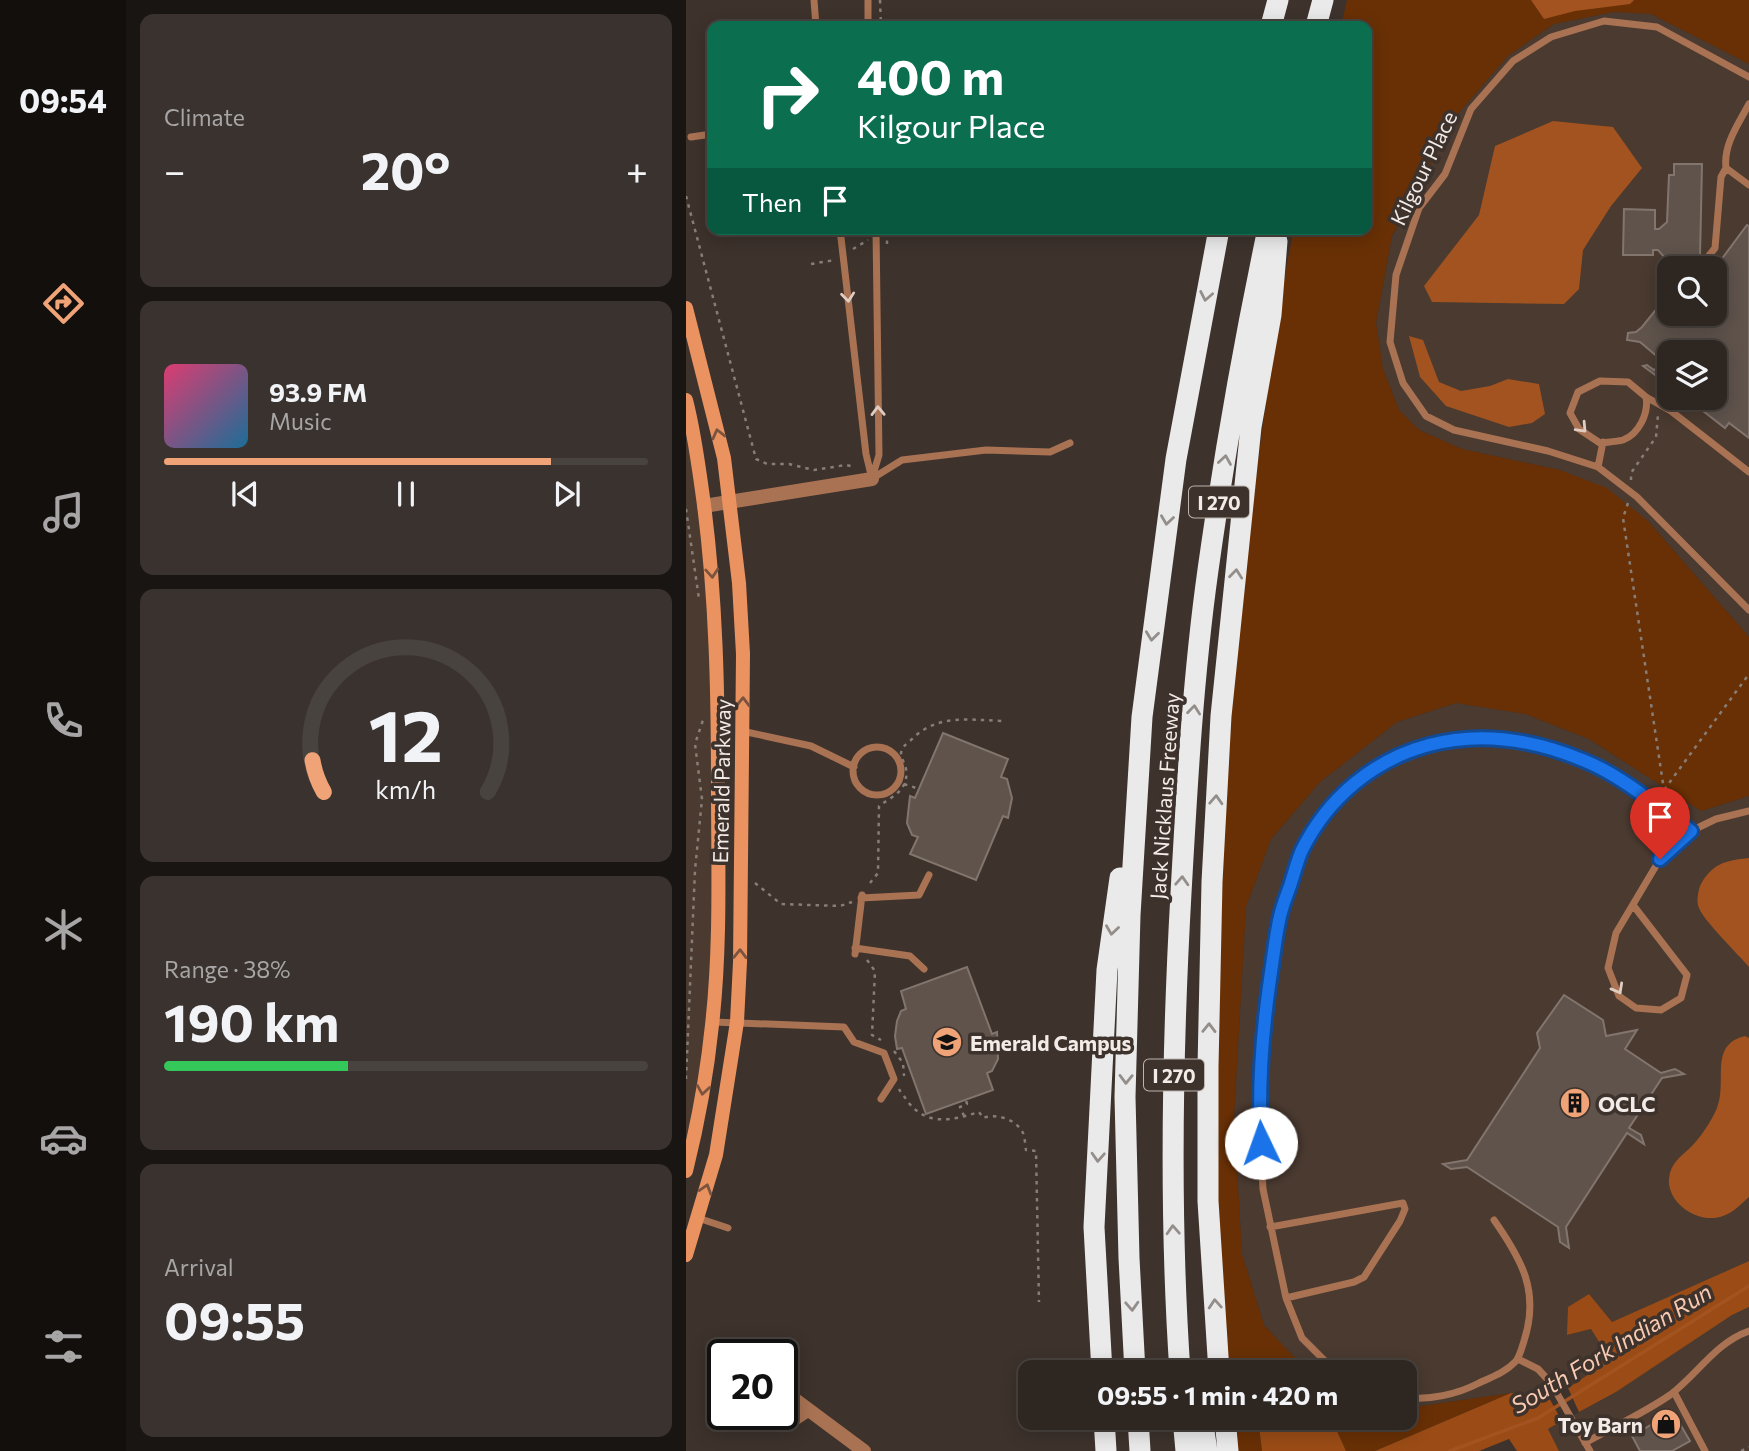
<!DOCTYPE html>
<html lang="en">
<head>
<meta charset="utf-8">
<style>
	body { margin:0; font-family:Commissioner,sans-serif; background:#3a322e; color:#f1f3f6; height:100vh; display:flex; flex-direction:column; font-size:26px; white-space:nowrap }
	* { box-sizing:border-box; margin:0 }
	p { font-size:23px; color:#a7a5a5 }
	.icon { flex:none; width:38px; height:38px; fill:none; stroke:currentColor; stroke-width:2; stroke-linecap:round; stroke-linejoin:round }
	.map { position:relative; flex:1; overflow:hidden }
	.sheet { display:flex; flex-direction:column; gap:14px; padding:14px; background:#191512; width:560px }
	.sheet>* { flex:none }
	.guide { position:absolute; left:21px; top:21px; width:665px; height:214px; border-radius:14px; box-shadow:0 4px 18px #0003,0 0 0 2px #49433f; background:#0b6e4f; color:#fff; overflow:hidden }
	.buttons { position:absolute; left:971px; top:256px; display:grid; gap:14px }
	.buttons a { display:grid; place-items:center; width:70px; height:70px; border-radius:14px; background:#2e2621; box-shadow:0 4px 18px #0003,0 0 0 2px #49433f; font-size:35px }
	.speed { position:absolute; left:21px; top:1339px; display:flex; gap:14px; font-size:35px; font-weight:700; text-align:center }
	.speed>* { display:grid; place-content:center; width:91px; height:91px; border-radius:50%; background:#2e2621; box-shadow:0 4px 18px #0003,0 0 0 2px #49433f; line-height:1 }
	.speed .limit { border:4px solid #111; border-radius:10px; background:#fff; color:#111 }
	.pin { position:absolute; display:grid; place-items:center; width:60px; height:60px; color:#fff; margin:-72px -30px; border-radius:50% 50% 50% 0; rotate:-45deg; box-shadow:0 0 7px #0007 }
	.pin .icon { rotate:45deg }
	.me { position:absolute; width:77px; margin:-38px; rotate:357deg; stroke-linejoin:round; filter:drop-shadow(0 0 5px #0008) }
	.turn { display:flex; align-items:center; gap:24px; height:147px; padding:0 35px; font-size:32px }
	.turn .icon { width:91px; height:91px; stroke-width:2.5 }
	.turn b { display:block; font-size:49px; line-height:60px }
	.then { display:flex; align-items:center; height:66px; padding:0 35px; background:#0003; gap:14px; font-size:26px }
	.big { font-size:52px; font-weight:700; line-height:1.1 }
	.sheet .tile { flex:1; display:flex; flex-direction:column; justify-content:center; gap:10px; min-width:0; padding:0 24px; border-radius:14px; background:#3a322e }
	.sheet .dial { align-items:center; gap:0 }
	.dial svg { height:182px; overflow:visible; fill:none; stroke:#49433f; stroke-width:7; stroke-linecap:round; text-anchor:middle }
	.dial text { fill:#f1f3f6; stroke:none }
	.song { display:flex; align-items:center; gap:21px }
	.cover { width:84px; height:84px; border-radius:10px; background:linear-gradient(135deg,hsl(340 70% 55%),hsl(200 70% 35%)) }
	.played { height:7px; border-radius:4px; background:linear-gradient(90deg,#efa377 80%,#49433f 80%) }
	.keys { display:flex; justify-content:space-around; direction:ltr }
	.heat { display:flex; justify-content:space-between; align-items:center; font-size:38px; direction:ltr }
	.charge { height:10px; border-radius:5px; background:linear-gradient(90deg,#34c759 38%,#49433f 0) }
	.trip { position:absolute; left:332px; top:1360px; width:399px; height:70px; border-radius:14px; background:#2e2621; box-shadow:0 4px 18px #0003,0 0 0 2px #49433f; font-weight:700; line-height:70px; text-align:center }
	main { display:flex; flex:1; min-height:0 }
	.tabs { display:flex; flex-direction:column; width:126px; justify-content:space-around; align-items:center; background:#120f0d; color:#a7a5a5 }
	.tabs .icon { width:49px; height:49px }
	.tabs .current { color:#efa377 }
	.tabs b { font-size:32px; color:#f1f3f6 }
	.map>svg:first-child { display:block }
	.built { fill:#4a3a30; fill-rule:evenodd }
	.green { fill:#693005 }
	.forest { fill:#9b4c16 }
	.water { fill:#a2531f }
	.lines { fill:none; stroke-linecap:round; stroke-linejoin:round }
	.stream { stroke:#a2531f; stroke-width:3.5 }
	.building { fill:#5f534c; stroke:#82756e; stroke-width:2 }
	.path { stroke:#877e78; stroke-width:2.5; stroke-dasharray:3.5 5; stroke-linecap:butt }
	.lane { stroke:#a97253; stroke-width:7 }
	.street { stroke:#a97253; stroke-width:14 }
	.secondary { stroke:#ea9361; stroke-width:14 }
	.highway { stroke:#eaeaea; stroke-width:21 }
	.oneway { stroke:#948e8b }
	.oneway2 { stroke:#e0cdc2 }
	.oneway3 { stroke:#7a543f }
	.route-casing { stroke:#114b97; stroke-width:18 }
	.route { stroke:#1a73e8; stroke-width:12 }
	.labels { text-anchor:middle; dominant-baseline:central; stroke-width:7; stroke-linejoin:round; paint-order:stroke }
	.shield { fill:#3d322c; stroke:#bcb4af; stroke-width:2 }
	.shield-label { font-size:19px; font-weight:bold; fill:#f3ebe7 }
	.street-label { font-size:21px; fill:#f3ebe7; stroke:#3d322c }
	.poi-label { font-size:21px; font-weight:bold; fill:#f3ebe7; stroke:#3d322c; text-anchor:start }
	.water-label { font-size:23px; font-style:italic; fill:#f7cab1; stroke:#3d322c }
</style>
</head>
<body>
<main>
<nav class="tabs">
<b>09:54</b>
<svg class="icon current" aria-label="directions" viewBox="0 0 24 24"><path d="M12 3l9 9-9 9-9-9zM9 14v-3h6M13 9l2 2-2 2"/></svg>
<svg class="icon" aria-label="music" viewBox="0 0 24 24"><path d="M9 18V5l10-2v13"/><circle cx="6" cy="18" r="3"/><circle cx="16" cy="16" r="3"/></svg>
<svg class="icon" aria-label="phone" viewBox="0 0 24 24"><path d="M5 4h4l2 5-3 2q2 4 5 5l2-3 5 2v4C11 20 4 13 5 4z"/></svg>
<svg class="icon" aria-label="climate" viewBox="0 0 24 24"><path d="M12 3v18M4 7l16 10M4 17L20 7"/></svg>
<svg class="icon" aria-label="car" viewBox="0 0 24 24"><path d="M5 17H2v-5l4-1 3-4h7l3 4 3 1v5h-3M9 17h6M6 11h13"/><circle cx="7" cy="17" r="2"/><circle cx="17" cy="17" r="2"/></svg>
<svg class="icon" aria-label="filters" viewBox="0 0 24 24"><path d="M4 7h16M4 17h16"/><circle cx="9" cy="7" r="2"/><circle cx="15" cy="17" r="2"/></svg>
</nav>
<section class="sheet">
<div class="tile"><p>Climate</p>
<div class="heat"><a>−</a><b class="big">20°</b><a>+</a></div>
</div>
<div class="tile">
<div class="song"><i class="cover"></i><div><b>93.9 FM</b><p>Music</p></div></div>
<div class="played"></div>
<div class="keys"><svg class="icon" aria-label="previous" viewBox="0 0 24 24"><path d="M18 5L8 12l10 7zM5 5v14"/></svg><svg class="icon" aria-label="pause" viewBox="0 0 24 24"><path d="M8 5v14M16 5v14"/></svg><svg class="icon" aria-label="next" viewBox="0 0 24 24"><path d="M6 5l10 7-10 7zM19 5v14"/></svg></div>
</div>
<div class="tile dial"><svg viewBox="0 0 100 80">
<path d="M14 69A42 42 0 1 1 86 69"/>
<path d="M14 69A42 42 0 0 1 9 55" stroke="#efa377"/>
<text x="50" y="56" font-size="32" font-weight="700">12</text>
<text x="50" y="72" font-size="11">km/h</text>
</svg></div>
<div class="tile"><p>Range · 38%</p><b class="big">190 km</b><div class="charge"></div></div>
<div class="tile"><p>Arrival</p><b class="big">09:55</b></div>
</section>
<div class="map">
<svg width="1063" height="1451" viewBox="0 0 1063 1451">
	<rect width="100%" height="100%" fill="#3d322c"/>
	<!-- built -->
	<path class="built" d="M928,12L965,14L1063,64V637L962,521L874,470L776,449L733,430L713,410L697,369L690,323L706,237L771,115L822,56L868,24ZM984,268H1029V313H984ZM984,352H1029V397H984Z
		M0,400L24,553L30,960L0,1171Z
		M770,703L839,714L903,739L1015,811L1063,796V1261L926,1322L903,1294L883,1307L882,1335L905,1329L918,1350L912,1368L882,1388L862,1396L825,1393L728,1407L719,1405V1372H622L578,1325L556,1254L548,1118L560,907L585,839L634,782L711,722Z
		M1063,1307V1451H873L862,1429L930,1392L1046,1315Z"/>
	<!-- green -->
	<path class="green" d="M661,0H1063V64L965,14L928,12L868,24L822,56L771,115L706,236L690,323L697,369L713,410L733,430L776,449L874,470L921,488L962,521L1063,637V796L1015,811L903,739L839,714L770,703L711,722L634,782L585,839L560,907L548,1118L556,1254L578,1325L622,1372H542C517,1071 530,767 571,469C582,389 591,308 608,229H681V26H655Z
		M825,1393L689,1451H660L645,1418H719V1405L728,1407Z
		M546,1418H572L576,1451H550Z"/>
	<!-- forest -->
	<path class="forest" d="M1063,1261V1307L1046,1315L930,1392L893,1412L882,1388L912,1368L918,1350L905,1329L881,1335L882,1307L903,1294L926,1322Z
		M825,1393L862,1396L876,1421L862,1429L873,1451H831L823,1439L793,1451H689Z
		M572,1418H645L660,1451H576Z"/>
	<!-- water -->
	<path class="water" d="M845,0H948L944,4L889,11L858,19Z
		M867,121L927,127L956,168L925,206L897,250L893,289L878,304L746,302L738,286L793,215L809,146Z
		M723,336L737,340L753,382L775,391L804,386L822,379L853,384L859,414L846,423L823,427L760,406L734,377Z
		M1063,858V967C1052,954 1018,921 1013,908C1010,902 1012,892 1014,886C1025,864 1040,860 1063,858Z
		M1059,1036L1063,1038V1197C1055,1204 1047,1213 1037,1216C1014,1225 981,1204 983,1179C984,1164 994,1157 1004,1148C1014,1138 1025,1122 1031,1108C1042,1081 1022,1045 1059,1036Z"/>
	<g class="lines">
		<!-- stream -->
		<path class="stream" d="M764,1451L852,1418L1063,1286"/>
	</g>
	<!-- building -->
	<path class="building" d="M988,164H1016L1014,257L1005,268H984V313H1029V268L1061,225L1063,226V438L1043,423L1039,428L999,397H1029V352H984V386L957,366L961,365L968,370L980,364L954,342L941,340L942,333L950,332L956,327L977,301L983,286L982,281H976V277H981L980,259L972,250H967V255H937L938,209L969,210V229H973L981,222L983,175H988Z
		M257,733L322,759L315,777L321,779L326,798L322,818L317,816L290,880L224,854L232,837L226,835L221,823L224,796L229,798Z
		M281,967L306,1034L311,1032L312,1059L306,1071L301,1073L307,1090L240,1114L216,1048L211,1049L209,1036L211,1021L215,1011L220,1009L215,991Z
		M878,995L917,1020L920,1036L951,1030L939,1049L975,1073L989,1069L998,1074L976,1078L943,1128L955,1135L958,1144L941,1133L880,1227L883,1248L874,1242L872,1227L781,1167L765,1169L757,1164L781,1160L854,1048L851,1033Z
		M987,1412L1004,1441L986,1451H954L946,1436Z"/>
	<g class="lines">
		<!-- path -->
		<path class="path" d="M194,0L195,26
			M0,196L70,459L81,464H103L128,470L160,465L169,467
			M201,244V229
			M167,249L182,240
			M125,264L149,260
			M945,480V473L970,437L972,415
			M942,503L937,518L978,790
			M0,509L13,599
			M218,784L233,789
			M978,798V790L1063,674
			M69,883L95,904L154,906L166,902
			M184,883L192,873L193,806C207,796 223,790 220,769C219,764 215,758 215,753C216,747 220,744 225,740C252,713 282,720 318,721
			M181,960L189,971L186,1035L195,1040
			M208,1051L217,1063L218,1076
			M0,1079L9,870L16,799L9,744L18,717
			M213,1089C215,1093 219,1097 222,1102C242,1127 267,1120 293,1112L297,1118C310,1113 330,1119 337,1133C339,1137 339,1145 340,1150L350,1151L353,1302
			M278,1116L274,1107L281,1104L280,1100
			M1055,1451L1063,1447"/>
		<!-- lane -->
		<path class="lane" d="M128,0L130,26
			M182,0V26
			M1063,77L971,27L918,21L865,37L827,61L785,109L759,174L733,208L710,275L704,342L717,383L740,416L768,430L862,451L912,467L951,497L1063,610
			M1063,104C1053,123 1037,145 1040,168L1063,185
			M5,137L26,134
			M154,229L180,454L186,479
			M1013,268L1029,248L1035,177L1040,168
			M960,397C963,413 953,434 937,440C930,442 921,442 914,443L893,429L884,413L892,392L914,381L942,382L960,397L985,411L1063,472
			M912,467L917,442
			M186,478L193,455L190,229
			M187,478L216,460L300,450L364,452L384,443
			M56,731L125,746L168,767
			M167 771a24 24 0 1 1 48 0a24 24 0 1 1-48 0Z
			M175,898L233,895L243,875
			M947,905L1001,975L995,998L975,1010L950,1008L933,996L922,968L930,933L974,859L1005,831L1030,819L1063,811
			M169,948L224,956L238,969
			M169,954L176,895
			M27,1022L158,1027L168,1042L198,1053L208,1079L195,1099
			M12,1218L42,1228
			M584,1227L717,1203L719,1209L714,1221L678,1277L668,1282L600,1298
			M832,1359L852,1369L865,1383L904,1451
			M653,1372L646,1368L616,1338L600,1298L577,1189L572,1097L579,1012L593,919L616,851L639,812L656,793L676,777L724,750L760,741L814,738L855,745L901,761L951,792L1005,831
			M988,1392L1019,1451
			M719,1397C742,1401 772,1394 793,1383C806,1377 820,1372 830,1361C834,1356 836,1347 838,1341C854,1292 836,1260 808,1220
			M899,1443C927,1427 958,1413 984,1395C1012,1374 1029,1343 1063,1331"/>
		<!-- street -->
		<path class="street" d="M18,506L186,479
			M96,1390L178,1451
			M91,1414L99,1425L122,1410"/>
		<!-- secondary -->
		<path class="secondary" d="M0,308L38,458L53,583L57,654L54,962L51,1022L30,1155L0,1255
			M0,400C9,435 13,469 18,505C30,598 32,692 32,786C32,865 35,946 26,1025C21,1074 12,1123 0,1171"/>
		<!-- highway -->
		<path class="highway" d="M585,26L592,0
			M630,26L637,0
			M416,1372L408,1227L421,970L434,878
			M449,1372L443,1258L439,1097L444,915L456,717L490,459L533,229
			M494,1372C483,1212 486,1053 495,893C501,786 507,677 522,570C538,456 558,342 582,229
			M533,1372L522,1201V1067L526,882L535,716L565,427L585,315L591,241
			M418,1418L420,1451
			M452,1418L454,1451
			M497,1418L500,1451
			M516,1418L521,1451
			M539,1418L542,1451"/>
	</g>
	<!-- one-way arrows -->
	<defs><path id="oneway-chevron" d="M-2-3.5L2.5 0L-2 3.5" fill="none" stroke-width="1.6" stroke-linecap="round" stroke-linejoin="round" transform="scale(1.75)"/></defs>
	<g class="oneway">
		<use href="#oneway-chevron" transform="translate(520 296) rotate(101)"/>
		<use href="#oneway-chevron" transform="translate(539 460) rotate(-81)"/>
		<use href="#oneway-chevron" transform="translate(481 520) rotate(98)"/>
		<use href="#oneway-chevron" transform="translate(550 574) rotate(-84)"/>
		<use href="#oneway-chevron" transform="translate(466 636) rotate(97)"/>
		<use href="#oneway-chevron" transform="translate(508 710) rotate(-84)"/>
		<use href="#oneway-chevron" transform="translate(530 800) rotate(-87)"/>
		<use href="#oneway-chevron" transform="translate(496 881) rotate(-87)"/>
		<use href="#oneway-chevron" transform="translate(426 930) rotate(98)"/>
		<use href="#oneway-chevron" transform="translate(523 1028) rotate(-89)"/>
		<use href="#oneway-chevron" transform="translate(440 1079) rotate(91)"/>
		<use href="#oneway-chevron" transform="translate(412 1157) rotate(93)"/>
		<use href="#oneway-chevron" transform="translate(487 1230) rotate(-93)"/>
		<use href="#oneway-chevron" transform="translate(529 1304) rotate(-94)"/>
		<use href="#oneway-chevron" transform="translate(446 1306) rotate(87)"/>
	</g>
	<g class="oneway2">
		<use href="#oneway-chevron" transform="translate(162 297) rotate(84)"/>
		<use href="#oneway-chevron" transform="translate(192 411) rotate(-91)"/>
		<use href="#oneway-chevron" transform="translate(896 428) rotate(47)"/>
		<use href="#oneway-chevron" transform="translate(932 989) rotate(61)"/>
	</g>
	<g class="oneway3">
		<use href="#oneway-chevron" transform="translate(32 434) rotate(-104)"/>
		<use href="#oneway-chevron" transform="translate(26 573) rotate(86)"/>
		<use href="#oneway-chevron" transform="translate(57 702) rotate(-89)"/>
		<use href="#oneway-chevron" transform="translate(54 954) rotate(-89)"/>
		<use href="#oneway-chevron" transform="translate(17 1090) rotate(99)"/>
		<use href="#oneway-chevron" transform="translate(20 1189) rotate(-73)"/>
	</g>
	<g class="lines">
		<!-- route casing -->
		<g class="route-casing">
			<path id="route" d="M575,1143C572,1088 576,1034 584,979C587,960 589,940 593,921C595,909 600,897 604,886C608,874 611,861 616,850C642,798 687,760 743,745C795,731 849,740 899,761C936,776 972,807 1005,831L974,859"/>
		</g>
		<!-- route -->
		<use href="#route" class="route"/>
	</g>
	<!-- icons -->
	<defs>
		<g id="school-disc" transform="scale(1.575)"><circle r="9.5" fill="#efa377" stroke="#3d322c"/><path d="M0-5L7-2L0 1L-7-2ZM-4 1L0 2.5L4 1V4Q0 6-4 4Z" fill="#111"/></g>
		<g id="building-disc" transform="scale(1.575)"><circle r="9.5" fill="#efa377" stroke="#3d322c"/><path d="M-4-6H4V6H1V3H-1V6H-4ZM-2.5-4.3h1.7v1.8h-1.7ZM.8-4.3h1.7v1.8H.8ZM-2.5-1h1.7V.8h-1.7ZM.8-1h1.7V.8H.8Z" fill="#111"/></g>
		<g id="shop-disc" transform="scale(1.575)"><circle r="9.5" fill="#efa377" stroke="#3d322c"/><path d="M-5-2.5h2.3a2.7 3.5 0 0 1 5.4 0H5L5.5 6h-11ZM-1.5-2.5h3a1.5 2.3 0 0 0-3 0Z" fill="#111"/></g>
	</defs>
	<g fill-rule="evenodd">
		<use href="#school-disc" x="261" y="1042"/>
		<use href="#building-disc" x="889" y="1103"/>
		<use href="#shop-disc" x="980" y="1424"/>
	</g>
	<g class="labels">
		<!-- shield labels -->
		<g class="shield">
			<rect x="503" y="486.5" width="60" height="31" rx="5"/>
			<rect x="458" y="1059.5" width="60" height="31" rx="5"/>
		</g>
		<g class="shield-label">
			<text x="533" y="502">I 270</text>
			<text x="488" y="1075">I 270</text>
		</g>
		<!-- street labels -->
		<g class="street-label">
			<text transform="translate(737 168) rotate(-64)">Kilgour Place</text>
			<text transform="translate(35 781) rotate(-89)">Emerald Parkway</text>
			<text transform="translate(478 796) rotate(-86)">Jack Nicklaus Freeway</text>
		</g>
		<!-- poi labels -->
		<g class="poi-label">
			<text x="284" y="1042">Emerald Campus</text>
			<text x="912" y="1103">OCLC</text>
			<text x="957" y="1424" text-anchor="end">Toy Barn</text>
		</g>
		<!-- water labels -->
		<g class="water-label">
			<text transform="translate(925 1348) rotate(-31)">South Fork Indian Run</text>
		</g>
	</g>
</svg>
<div class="buttons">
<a><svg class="icon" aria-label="search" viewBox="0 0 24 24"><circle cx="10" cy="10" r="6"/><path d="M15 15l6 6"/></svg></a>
<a><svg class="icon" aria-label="layers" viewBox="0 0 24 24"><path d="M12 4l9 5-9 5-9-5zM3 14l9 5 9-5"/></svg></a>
</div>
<div class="speed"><div class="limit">20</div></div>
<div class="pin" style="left:974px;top:859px;background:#d93025"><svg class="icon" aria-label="arrive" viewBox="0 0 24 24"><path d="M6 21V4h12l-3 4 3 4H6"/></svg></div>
<svg class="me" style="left:575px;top:1143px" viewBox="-20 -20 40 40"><circle r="19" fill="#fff"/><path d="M0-13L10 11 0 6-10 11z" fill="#1a73e8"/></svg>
<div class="trip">09:55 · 1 min · 420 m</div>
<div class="guide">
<div class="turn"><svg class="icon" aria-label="right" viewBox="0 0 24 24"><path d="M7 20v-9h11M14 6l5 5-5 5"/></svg><div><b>400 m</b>Kilgour Place</div></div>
<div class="then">Then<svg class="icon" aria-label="arrive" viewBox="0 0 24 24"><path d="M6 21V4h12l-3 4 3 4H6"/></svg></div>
</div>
</div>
</main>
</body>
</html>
